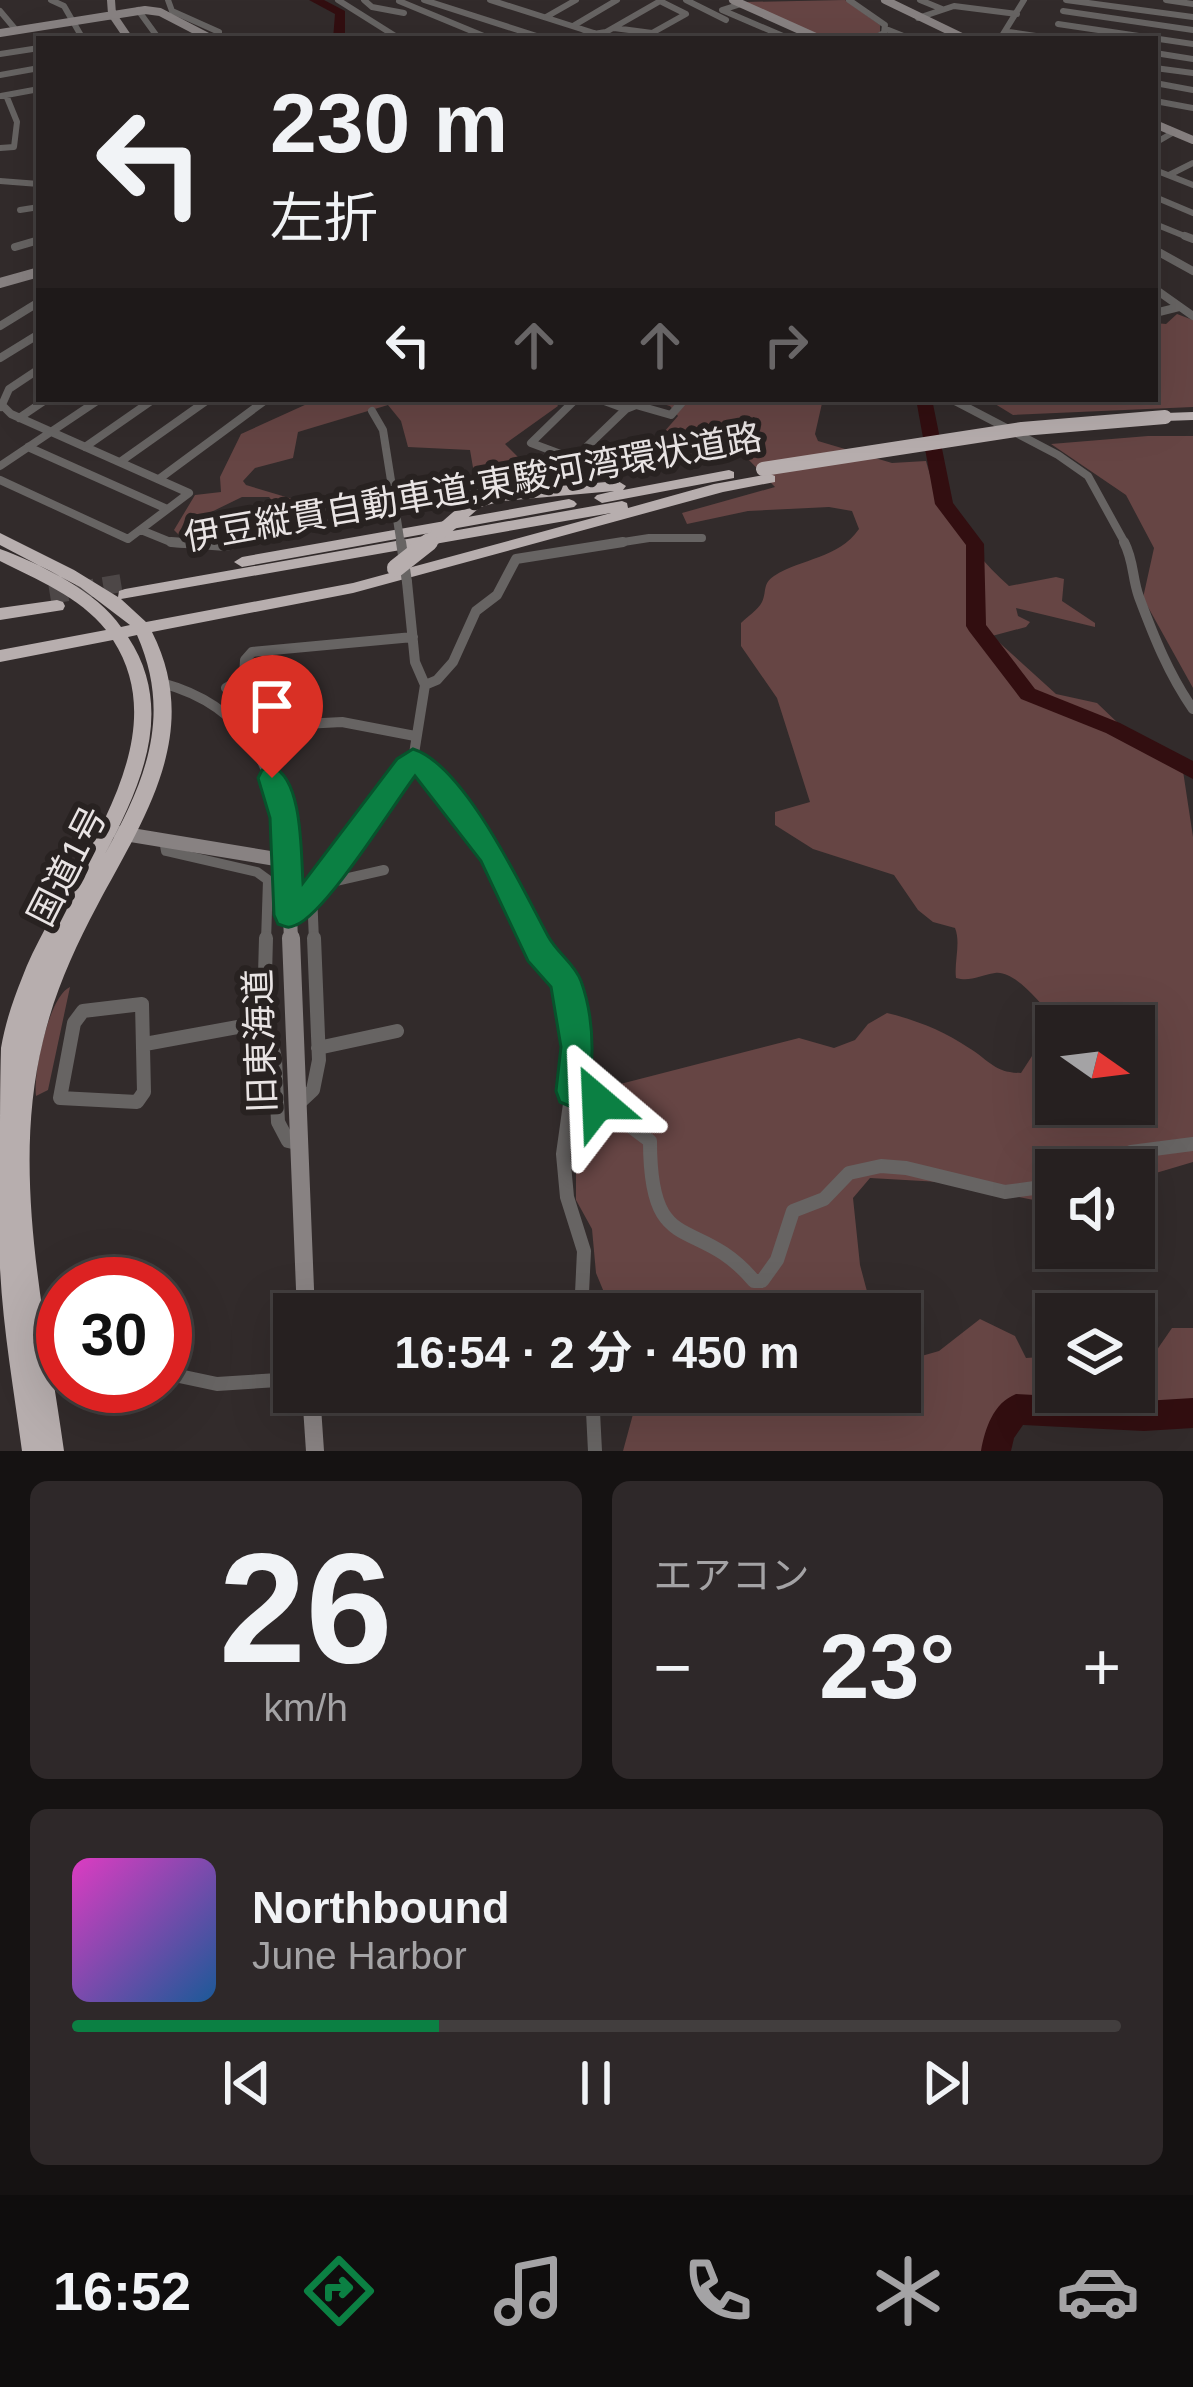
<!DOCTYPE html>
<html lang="ja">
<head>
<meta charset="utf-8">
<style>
	body { margin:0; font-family:Arial,"Noto Sans JP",sans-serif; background:#2e2829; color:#f1f3f6; height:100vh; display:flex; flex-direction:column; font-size:45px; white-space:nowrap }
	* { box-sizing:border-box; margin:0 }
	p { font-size:39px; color:#a4a3a5 }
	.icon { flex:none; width:66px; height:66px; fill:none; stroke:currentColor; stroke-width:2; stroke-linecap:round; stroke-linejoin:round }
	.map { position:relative; height:1451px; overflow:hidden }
	.sheet { display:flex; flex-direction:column; gap:30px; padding:30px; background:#151212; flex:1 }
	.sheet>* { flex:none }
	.hud { position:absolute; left:36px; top:36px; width:1122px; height:366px; border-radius:0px; box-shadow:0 12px 48px #0002,0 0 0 3px #423e3e; background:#262020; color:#f1f3f6; overflow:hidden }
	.needle { width:78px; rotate:104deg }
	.controls { position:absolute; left:1035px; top:1005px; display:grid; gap:24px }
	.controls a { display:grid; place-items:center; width:120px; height:120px; border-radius:0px; background:#262020; box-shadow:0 12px 48px #0002,0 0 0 3px #423e3e; font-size:60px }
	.speed { position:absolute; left:36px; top:1257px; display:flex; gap:24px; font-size:60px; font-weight:700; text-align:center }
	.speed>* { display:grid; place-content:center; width:156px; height:156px; border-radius:50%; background:#262020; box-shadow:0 12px 48px #0002,0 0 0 3px #423e3e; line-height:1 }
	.speed .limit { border:18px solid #d22; background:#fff; color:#111 }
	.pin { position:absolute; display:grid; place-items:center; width:102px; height:102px; color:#fff; margin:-123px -51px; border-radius:50% 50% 50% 0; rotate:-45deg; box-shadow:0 0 12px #0007 }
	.pin .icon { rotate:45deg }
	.me { position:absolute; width:132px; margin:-66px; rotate:334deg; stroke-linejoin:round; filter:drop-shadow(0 0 9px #0008) }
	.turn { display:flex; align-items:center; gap:42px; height:252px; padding:0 36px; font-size:54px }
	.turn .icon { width:156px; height:156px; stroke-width:2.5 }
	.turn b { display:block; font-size:84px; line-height:102px }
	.lanes { display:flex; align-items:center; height:114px; padding:0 36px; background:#0003; justify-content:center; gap:60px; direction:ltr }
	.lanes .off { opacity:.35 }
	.big { font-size:90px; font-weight:700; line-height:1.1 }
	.sheet .card { flex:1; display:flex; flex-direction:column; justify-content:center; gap:18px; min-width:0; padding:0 42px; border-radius:18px; background:#2e2829 }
	.sheet .dial { align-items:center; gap:0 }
	.dial b { font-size:156px; line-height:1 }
	.song { display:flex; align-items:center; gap:36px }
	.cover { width:144px; height:144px; border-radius:18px; background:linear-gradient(135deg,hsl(310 70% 55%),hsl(210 70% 35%)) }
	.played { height:12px; border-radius:6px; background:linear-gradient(90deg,#0b8043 35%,#423e3e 35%) }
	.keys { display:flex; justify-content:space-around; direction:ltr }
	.heat { display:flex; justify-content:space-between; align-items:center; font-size:66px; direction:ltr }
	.sheet .tiles { flex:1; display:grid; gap:30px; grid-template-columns:1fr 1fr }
	.card:last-child { grid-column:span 2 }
	.trip { position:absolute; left:273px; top:1293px; width:648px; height:120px; border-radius:0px; background:#262020; box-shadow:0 12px 48px #0002,0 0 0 3px #423e3e; font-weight:700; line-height:120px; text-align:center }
	.dock { display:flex; height:192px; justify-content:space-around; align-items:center; background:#0f0d0d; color:#a4a3a5 }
	.dock .icon { width:84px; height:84px }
	.dock .active { color:#0b8043 }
	.dock b { font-size:54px; color:#f1f3f6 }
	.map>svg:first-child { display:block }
	.green { fill:#664544; fill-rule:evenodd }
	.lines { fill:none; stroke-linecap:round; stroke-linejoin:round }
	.river { fill:#320e10; fill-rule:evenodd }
	.highway-tunnel { stroke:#4d4747; stroke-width:18; stroke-dasharray:18 9; stroke-linecap:butt }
	.street-far3 { stroke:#676463; stroke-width:6 }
	.street-far2 { stroke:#676463; stroke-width:8 }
	.street-far1 { stroke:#676463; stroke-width:10 }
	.street { stroke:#676463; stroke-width:14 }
	.secondary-far3 { stroke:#888282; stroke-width:8 }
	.secondary-far2 { stroke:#888282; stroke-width:10 }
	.secondary-far1 { stroke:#888282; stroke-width:14 }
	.secondary { stroke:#888282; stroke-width:18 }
	.highway { fill:#b7aeae; fill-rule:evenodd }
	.street-bridge-far1 { stroke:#676463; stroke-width:8 }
	.street-bridge { stroke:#676463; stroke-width:10 }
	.highway-bridge-far1 { stroke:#b7aeae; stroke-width:14 }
	.highway-bridge { stroke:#b7aeae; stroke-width:18 }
	.route { fill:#0b8043; stroke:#07532c; stroke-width:3 }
	.labels { text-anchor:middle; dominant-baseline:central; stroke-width:12; stroke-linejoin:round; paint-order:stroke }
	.street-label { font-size:36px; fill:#e9e4e4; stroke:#282221 }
</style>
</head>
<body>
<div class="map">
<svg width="1193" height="1451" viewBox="0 0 1193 1451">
	<rect width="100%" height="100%" fill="#322b2b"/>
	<!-- green -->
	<path class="green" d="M845,0L880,25V32C834,53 787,21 745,2Z
		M1177,314L1193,320V407L1013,415L987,399H1155V323L1166,324Z
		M318,399H554L558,406L505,444L521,460L515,473L476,485L470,450L408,447L401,421L388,405L298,432L293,458L255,468L243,481L246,485L296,500L292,504L276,505L269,497H242L203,516L198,533L180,536L174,530L195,495L221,492L220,477L241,434Z
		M645,399H823L815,434L818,441L892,463L926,461C937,506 974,555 1009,586L1056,577L1064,579L1062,601L1095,623V627L1016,608L1018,616L1030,622L1026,627L992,636L1056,694L1097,703L1143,747L1183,771L1193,837V1162L1139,1178H1134V1170H1056V1201L1044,1202L940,1182L870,1178L853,1198L860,1265L873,1314H613L596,1273L592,1229L576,1200V1123L597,1090L799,1038L834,1048L855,1040L868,1024L887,1013C916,1020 944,1031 969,1048C990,1061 995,1073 1021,1073L1056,1019C1040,1005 1016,970 995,973C980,975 971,982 956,978C954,961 961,943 955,928L933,922L918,910L894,875L813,849L775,825V812L810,802L777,698L741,646V623C747,617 758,610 762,602C767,592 762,584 774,576C802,558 838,559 859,529L852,511L829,507L748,511L687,524L682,513L775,487L747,458L701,447L699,439L664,432L678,416L670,406ZM1056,1026H1134V1104H1056Z
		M1148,436H1193V688L1143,598L1154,548L1126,495L1051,444Z
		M70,987L48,1090L36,1096C33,1073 49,996 70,987Z
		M980,1319L1015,1336L1026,1358L1056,1356V1392H1134V1360L1152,1357L1172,1328H1193V1409L1015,1399L997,1410L988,1451H623L639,1392H900V1347L911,1359L939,1351Z"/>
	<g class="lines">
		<!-- river -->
		<path class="river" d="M309,0H324L345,11V39H333L335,14Z
			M916,399H932L953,503L984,544L986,625L1035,689L1120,723L1193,761V779L1106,733L1021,699L969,631L966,626V545L935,504Z
			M1016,1394L1144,1401L1193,1398V1428L1144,1431L1023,1425L1014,1438L1011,1451H981C985,1429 993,1403 1016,1394Z"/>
		<!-- highway-tunnel -->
		<path class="highway-tunnel" d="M50,595L122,583"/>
		<!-- street-far3 -->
		<path class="street-far3" d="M51,0L64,6L83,39
			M168,0L172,11L219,32L213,39
			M338,0L400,39
			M364,0L372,7L404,13
			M424,0L546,39
			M490,0L594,33
			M686,0L726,20
			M849,0L885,25L884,33L872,39
			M920,0L942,9
			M1066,0L1193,17
			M1166,0L1193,4
			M399,1L491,39
			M741,4L722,10L790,39
			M138,10L159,39
			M0,11L16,30
			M1063,11L1193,30
			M546,17L576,0
			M918,18L954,6L1017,14
			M1058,24L1193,44
			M573,26L617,0
			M614,28L652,33L686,14L660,1
			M886,29L911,39
			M1009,32L1056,39
			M563,39L606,32L662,0
			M1000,39L1024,0
			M1155,53L1193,59
			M0,54L39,48
			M1155,68L1193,73
			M0,75L39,68
			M1155,83L1193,90
			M1,96L39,89
			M1155,101L1193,108
			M1155,143L1174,132
			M0,148L14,147L17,122L6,95
			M1155,170L1193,185
			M1169,175L1193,163
			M0,181L39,184
			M1155,197L1193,213
			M20,210L39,207
			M1155,224L1192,239"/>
		<!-- street-far2 -->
		<path class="street-far2" d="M1185,236L1193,239
			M15,247L39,240
			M1155,250L1193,271
			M1155,289L1193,316
			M1155,313L1179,307
			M0,326L39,302
			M0,358L39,334
			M951,399L1058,455L1088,476L1126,545
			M574,401L531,443L574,459L626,409L599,399
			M1,407L9,389L39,369
			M626,409L636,405L671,415L685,399
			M372,411L383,430L396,512
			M19,418L47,399
			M28,447L167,509
			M85,447L154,399
			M120,462L209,399
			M0,466L100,399
			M159,479L267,399
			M0,480L128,539L189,493L11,414L3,406
			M201,527L352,504L392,490
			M141,530L173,543L211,545
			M230,545L416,503L592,476L694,444
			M604,545L649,538H702"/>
		<!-- street-far1 -->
		<path class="street-far1" d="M171,542L226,546L243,542
			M1124,542C1134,561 1132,578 1139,597C1154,637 1169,675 1193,709
			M162,683C254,708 276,773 288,861
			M425,685L437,680L453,662L476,611L497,595L516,559L623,542
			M226,688L244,677L245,660L252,652L413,637
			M226,688L248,706L256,733L249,738
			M285,725L342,722L415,736
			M413,760L493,854L534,941
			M164,840L166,851L257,872L268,880L266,941
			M318,885L384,870
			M312,893L314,941
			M289,915L309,897L413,760L425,685L415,662L407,582"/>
		<!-- street -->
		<path class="street" d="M266,938L264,1012L275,1058L278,1122L288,1141L297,1143
			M533,938L568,988L578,1047L563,1154L567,1197L584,1251L581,1314
			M142,1004L144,1092L137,1102L60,1098L74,1023L83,1011Z
			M145,1044L265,1022
			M318,1048L397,1031
			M572,1091L598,1102L650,1141C650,1261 697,1213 754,1281H762L777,1260L793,1211L824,1199L849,1173L881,1166L906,1168L1005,1192L1056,1185
			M298,1104L313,1090L319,1060L314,938
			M1096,1170L1131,1152L1193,1144
			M39,1349L63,1347
			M165,1373L217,1384L294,1379
			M592,1392L595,1451"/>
		<!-- secondary-far3 -->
		<path class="secondary-far3" d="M111,0L112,14L129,39
			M733,0L820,39
			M885,0L966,39
			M0,33L145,10L160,12L212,39
			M1155,124L1193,140"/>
		<!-- secondary-far2 -->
		<path class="secondary-far2" d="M0,283L39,272"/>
		<!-- secondary-far1 -->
		<path class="secondary-far1" d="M119,833L288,861L291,941"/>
		<!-- secondary -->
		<path class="secondary" d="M291,938L306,1314
			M311,1392L315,1451"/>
		<!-- highway -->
		<path class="highway" d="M1193,412V420L1165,421L1158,417L1165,413Z
			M729,470L734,472V478L602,503L594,498L597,495L614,491L502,501L473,509L465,504L468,501L501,491L618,481L626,486L623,490Z
			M770,474L775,476V482L723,492L353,593L152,632C203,733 144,818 97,906C74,949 54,994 43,1041C10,1174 46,1319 64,1451H22C14,1391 3,1329 0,1268C0,1232 0,1195 0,1158C0,1123 0,1083 1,1048C5,1024 13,1000 22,978C60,878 183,748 113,640L0,662V650L106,630C79,596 37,580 0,561V549C39,563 98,592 121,627L130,625L80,587L0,545V533L74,570L118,597L119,591L125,589L622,501L627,503L628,508L714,484ZM611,513L353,583L146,622L121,599ZM137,635C173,716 145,782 105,854C141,786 176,709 128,637Z
			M569,499L574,501L577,504L574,507L242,567L234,562L242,557Z
			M57,600L63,602L65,606L63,610L0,620V608Z"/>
		<!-- street-bridge-far1 -->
		<path class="street-bridge-far1" d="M396,513L401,545"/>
		<!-- street-bridge -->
		<path class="street-bridge" d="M401,542L407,582"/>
		<!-- highway-bridge-far1 -->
		<path class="highway-bridge-far1" d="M763,469L1022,429L1165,417
			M426,545L473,504"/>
		<!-- highway-bridge -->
		<path class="highway-bridge" d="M396,568L429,542"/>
	</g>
	<!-- route -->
	<path class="route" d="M413,749C465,765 523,890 548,936C557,953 575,964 581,981C593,1014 594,1049 590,1083L610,1091L615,1102L610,1113L598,1118L560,1102L556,1091L561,1047L551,987L528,961L481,861L415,776C392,807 326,913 296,925C287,929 287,927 278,924L274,915L270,818L258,778L262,770L272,767C303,777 301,855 303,883L397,759Z"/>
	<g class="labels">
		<!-- street labels -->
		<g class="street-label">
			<text transform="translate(473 487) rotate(-10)">伊豆縦貫自動車道;東駿河湾環状道路</text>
			<text transform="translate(67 866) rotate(-63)">国道1号</text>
			<text transform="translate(260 1041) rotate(-92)">旧東海道</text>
		</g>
	</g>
</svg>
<div class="controls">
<a><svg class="needle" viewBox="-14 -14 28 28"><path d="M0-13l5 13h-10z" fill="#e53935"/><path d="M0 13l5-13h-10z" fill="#a4a3a5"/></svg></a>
<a><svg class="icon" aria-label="sound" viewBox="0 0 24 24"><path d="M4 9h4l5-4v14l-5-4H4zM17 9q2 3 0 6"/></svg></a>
<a><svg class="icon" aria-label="layers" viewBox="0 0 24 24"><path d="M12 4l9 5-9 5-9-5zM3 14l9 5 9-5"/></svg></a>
</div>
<div class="speed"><div class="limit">30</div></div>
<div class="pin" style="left:272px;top:778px;background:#d93025"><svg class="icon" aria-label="arrive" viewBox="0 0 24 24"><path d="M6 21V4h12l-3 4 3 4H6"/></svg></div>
<svg class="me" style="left:598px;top:1102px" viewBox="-20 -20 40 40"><path d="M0-17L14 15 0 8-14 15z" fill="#0b8043" stroke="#fff" stroke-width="4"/></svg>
<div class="trip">16:54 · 2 分 · 450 m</div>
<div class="hud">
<div class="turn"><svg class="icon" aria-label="left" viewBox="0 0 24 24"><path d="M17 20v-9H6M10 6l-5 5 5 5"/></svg><div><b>230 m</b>左折</div></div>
<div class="lanes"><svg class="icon" aria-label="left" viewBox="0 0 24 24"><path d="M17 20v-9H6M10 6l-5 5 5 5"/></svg><svg class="icon off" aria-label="ahead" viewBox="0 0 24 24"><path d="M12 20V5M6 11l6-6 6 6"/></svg><svg class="icon off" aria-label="ahead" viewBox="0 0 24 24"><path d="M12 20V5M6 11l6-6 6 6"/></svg><svg class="icon off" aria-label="right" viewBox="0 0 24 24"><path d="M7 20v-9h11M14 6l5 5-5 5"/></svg></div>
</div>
</div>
<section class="sheet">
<div class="tiles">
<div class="card dial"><b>26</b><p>km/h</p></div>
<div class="card"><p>エアコン</p>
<div class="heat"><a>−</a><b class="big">23°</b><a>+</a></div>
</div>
<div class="card">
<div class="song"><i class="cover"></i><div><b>Northbound</b><p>June Harbor</p></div></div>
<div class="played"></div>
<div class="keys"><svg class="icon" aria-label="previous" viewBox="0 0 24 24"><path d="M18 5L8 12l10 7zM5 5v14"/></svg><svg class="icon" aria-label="pause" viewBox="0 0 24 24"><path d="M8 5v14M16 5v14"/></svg><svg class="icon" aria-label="next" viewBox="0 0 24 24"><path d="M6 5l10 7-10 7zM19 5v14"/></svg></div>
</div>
</div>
</section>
<nav class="dock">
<b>16:52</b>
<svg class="icon active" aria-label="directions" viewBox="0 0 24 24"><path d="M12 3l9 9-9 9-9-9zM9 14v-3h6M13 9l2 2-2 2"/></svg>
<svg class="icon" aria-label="music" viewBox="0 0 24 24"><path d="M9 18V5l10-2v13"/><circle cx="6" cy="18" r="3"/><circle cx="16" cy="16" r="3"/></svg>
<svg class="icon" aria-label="phone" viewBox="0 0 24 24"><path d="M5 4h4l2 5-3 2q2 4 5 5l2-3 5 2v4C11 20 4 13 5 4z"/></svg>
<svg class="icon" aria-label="climate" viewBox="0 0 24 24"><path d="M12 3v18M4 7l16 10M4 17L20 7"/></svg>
<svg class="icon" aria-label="car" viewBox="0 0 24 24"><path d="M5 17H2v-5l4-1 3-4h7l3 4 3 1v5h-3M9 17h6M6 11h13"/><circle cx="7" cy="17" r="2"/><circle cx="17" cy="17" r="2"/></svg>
</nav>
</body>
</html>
